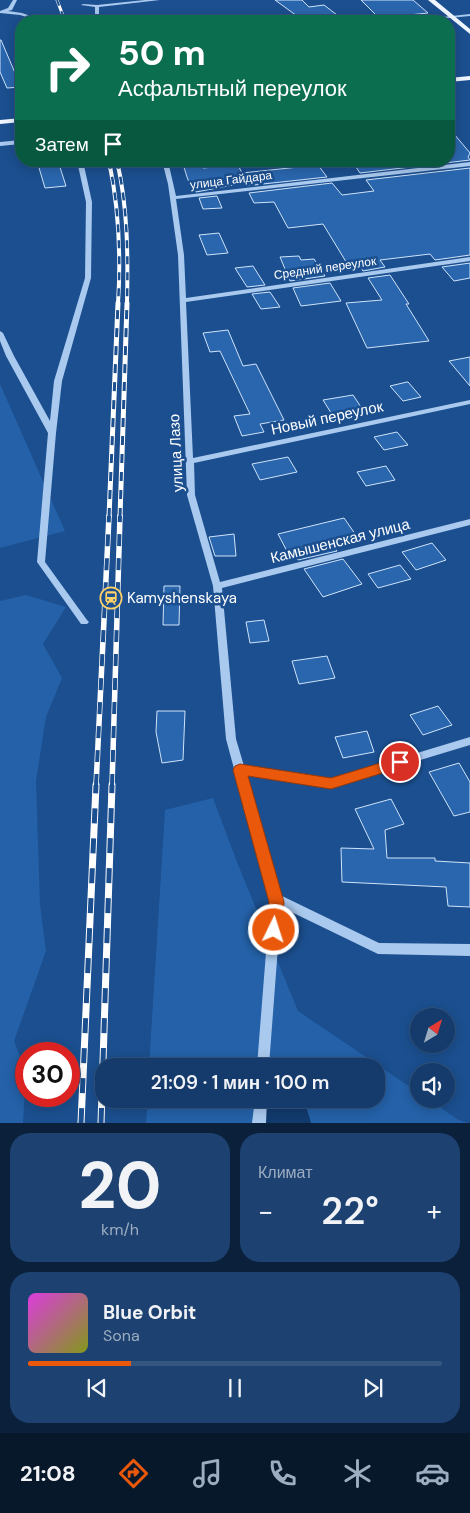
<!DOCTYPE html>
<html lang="ru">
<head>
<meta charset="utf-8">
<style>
	body { margin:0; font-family:"DM Sans",sans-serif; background:#1d4271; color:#f1f3f6; height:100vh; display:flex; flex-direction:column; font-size:19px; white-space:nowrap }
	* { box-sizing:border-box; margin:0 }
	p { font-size:16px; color:#9dadc1 }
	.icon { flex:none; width:28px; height:28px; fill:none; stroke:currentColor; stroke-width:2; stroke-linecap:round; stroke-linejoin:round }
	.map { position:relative; height:1123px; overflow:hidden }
	.side { display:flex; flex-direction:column; gap:10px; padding:10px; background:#0b203b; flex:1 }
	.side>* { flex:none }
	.hud { position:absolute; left:15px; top:15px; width:440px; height:152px; border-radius:20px; box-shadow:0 2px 12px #0003,0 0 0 1px #33557e; background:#0b6e4f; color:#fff; overflow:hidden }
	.needle { width:32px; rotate:38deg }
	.buttons { position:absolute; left:410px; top:1008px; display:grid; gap:10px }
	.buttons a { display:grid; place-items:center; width:45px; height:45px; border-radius:50%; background:#143b6b; box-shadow:0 2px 12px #0003,0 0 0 1px #33557e; font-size:25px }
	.speed { position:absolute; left:15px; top:1042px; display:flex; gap:10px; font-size:25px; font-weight:700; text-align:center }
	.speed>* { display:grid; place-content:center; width:65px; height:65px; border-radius:50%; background:#143b6b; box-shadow:0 2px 12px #0003,0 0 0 1px #33557e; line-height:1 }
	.speed .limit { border:8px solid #d22; background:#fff; color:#111 }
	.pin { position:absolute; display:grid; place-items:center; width:42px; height:42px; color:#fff; margin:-21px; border:2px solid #fff; border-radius:50%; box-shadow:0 1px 5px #0007 }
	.me { position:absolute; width:55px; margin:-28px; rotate:4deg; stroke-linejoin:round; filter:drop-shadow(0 0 4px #0008) }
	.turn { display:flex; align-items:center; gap:18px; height:105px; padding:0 20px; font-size:22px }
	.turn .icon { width:65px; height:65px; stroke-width:2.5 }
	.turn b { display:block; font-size:35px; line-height:42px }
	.then { display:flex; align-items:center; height:48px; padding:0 20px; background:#0003; gap:10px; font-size:19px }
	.big { font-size:38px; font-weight:600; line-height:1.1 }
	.side .card { flex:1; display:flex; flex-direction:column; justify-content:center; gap:8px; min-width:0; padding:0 18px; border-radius:20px; background:#1d4271 }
	.side .dial { align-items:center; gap:0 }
	.dial b { font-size:65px; line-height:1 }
	.song { display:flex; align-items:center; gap:15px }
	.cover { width:60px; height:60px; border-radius:8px; background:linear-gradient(135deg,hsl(300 70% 55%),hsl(70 70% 35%)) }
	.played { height:5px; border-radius:2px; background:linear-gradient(90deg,#ea580c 25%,#33557e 25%) }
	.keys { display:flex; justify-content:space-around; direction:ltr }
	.heat { display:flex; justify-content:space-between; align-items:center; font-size:28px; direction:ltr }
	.side .tiles { flex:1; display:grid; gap:10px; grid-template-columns:1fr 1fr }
	.card:last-child { grid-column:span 2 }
	.trip { position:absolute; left:95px; top:1058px; width:290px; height:50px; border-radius:20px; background:#143b6b; box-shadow:0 2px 12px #0003,0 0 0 1px #33557e; font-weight:600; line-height:50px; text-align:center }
	.menu { display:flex; height:80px; justify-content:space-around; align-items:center; background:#08182b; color:#9dadc1 }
	.menu .icon { width:35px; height:35px }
	.menu .on { color:#ea580c }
	.menu b { font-size:22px; color:#f1f3f6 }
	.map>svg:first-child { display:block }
	.green { fill:#2461a8 }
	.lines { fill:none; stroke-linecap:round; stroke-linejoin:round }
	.river { fill:#123a6d; fill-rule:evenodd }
	.building { fill:#2a66ad; stroke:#cfe3fa }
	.minor { fill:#a9c9ee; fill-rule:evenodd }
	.major { fill:#f0f6ff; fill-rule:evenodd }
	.rail-far4-casing { stroke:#fff; stroke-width:3 }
	.rail-far3-casing { stroke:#fff; stroke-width:4 }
	.rail-far2-casing { stroke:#fff; stroke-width:5 }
	.rail-far1-casing { stroke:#fff; stroke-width:5.5 }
	.rail-casing { stroke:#fff; stroke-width:7 }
	.rail-far4 { stroke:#1b4f8f; stroke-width:2; stroke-dasharray:6; stroke-linecap:butt }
	.rail-far3 { stroke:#1b4f8f; stroke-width:2.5; stroke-dasharray:8; stroke-linecap:butt }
	.rail-far2 { stroke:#1b4f8f; stroke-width:3; stroke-dasharray:9; stroke-linecap:butt }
	.rail-far1 { stroke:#1b4f8f; stroke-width:4; stroke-dasharray:12; stroke-linecap:butt }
	.rail { stroke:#1b4f8f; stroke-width:5; stroke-dasharray:15; stroke-linecap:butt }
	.route { fill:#ea580c; stroke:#983908 }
	.labels { text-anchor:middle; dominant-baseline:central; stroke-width:5; stroke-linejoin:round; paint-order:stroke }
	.far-street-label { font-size:12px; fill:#fff; stroke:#1b4f8f }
	.street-label { font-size:15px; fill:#fff; stroke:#1b4f8f }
	.poi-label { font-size:15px; fill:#fff; stroke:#1b4f8f; text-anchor:start }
</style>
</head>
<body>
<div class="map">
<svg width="470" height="1123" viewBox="0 0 470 1123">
	<rect width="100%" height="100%" fill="#1b4f8f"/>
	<!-- green -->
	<path class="green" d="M0,384L65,531L0,548Z
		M26,595L66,607L43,644L62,678L46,717L36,781L40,905L46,951L14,1041L26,1073L23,1123H0V601Z
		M213,798L237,862L298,1011L419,1093V1099C439,1099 450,1121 470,1123H146L148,1099H376V1066H149L165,810Z"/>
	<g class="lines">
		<!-- river -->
		<path class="river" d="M254,1099H304L311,1123H259Z"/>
	</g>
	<!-- building -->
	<path class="building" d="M275,0H302L309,7L324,5L345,21H304Z
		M361,0H413L428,13L379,18Z
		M0,40H1L21,87L7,88L0,72Z
		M449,128L470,153L468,157L470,160L360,173L352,161H449Z
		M37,161H58L66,186L45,188Z
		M201,163L203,168L238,165L242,173L318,165L327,177L245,186L244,183L196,192L194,186L191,187L187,177L183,164Z
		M470,168V255L435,260L430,254L380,260L385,267L363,271L359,264L348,265L323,224L288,228L274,202L254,203L249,193L332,183L342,195L374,191L366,180Z
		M217,196L222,208L203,209L199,198Z
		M219,233L228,253L207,255L199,235Z
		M299,256L301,260L314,259L325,276L290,281L280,257Z
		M470,263V278L454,281L442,267Z
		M253,266L265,285L247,287L235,268Z
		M390,275L409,304H406L429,341L367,348L346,303L382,300L368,278Z
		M330,283L341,301L301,306L293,288Z
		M270,292L280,307L261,309L252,294Z
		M228,330L243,366L256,364L284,420L260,424L264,432L242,436L234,416L250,414L220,351L210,352L203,333Z
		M470,357V386L449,361Z
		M407,382H408L421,397L403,401L390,386Z
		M353,395L363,410L333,416L323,400Z
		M397,432L408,445L384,450L374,437Z
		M288,457L297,472L260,480L252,464Z
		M386,466L395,480L366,486L357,472Z
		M344,518L358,538L333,545L337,551L298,560L295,556L290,557L278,534Z
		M234,534L236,556H215L209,537Z
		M432,543L446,560L416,570L402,552Z
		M343,559L362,584L323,597L304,569Z
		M400,565L411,579L378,588L368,574Z
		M164,586H180L179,625H163Z
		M264,620L269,641L250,643L246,622Z
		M327,656L335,678L299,684L292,661Z
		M438,706L452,725L423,735L410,715Z
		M157,711H185L183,760L162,763L156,732Z
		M367,731L374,752L343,758L335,737Z
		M459,763L470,782V812L454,816L429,772Z
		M391,799L404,824L385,830L387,858H435V861L470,863V907L448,906L446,887L342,882L341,848L374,849L355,809Z"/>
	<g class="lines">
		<!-- minor -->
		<path class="minor" d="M13,0H17L12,10L8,11L22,13L45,21H39L20,15L0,13V11L8,8Z
			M145,0H160L99,7V18L101,21H97L95,18V7L81,5L83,4L97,5Z
			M470,14V16L418,21H405Z
			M21,140V144L0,146V142Z
			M77,161H83L92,202L91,278L62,381L56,433L45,562L87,620L89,622L87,624H81L37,562L48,433L6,356L0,341V331L3,333L14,356L50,421L54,381L85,278L86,202Z
			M162,161H168L176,196L470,162V166L176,199L184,255L186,298L470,257V261L186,302L193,458L470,400V404L194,463L195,495L220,582L470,519V525L222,588L236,739L244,766L331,779L470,737V745L331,787L246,775L280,895L379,943L470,944V956L378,954L281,907L269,1066H257L270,902L226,739L213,586L187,495L178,255L168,184Z
			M255,1099H267L266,1123H252Z"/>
		<!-- major -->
		<path class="major" d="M428,0H435L470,29V34Z
			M470,76V80L449,82V78Z
			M21,118V122L0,124V120Z"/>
		<!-- rail-far4 casing -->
		<g class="rail-far4-casing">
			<path id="rail-far4" d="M57,0L65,21"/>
		</g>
		<!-- rail-far3 casing -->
		<g class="rail-far3-casing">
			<path id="rail-far3" d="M109,161C119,208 121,256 118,304
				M117,161C128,208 128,256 127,304"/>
		</g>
		<!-- rail-far2 casing -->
		<g class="rail-far2-casing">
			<path id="rail-far2" d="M109,517L118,303
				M120,517L127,303"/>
		</g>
		<!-- rail-far1 casing -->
		<g class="rail-far1-casing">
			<path id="rail-far1" d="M96,786L109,516
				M112,786L120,516"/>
		</g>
		<!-- rail casing -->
		<g class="rail-casing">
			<path id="rail" d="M81,1123L96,785
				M101,1123L112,785"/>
		</g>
		<!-- rail-far4 -->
		<use href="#rail-far4" class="rail-far4"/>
		<!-- rail-far3 -->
		<use href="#rail-far3" class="rail-far3"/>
		<!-- rail-far2 -->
		<use href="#rail-far2" class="rail-far2"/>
		<!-- rail-far1 -->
		<use href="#rail-far1" class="rail-far1"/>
		<!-- rail -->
		<use href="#rail" class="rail"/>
	</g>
	<!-- route -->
	<path class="route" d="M400,757L405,758L407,762L405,766L331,789L248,776L284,902L282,930L280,935L274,937L269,935L266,930L269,902L233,770L235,766L240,764L331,778Z"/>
	<!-- icons -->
	<defs>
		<g id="station-ring" transform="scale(1.125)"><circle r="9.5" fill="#1b4f8f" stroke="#ffd166" stroke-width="1.5"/><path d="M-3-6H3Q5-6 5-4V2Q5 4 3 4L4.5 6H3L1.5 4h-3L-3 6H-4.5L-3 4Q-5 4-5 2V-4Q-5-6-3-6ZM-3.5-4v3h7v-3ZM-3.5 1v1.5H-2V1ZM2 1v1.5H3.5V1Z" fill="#ffd166"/></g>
	</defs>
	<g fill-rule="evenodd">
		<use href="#station-ring" x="111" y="598"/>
	</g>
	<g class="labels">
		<!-- far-street labels -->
		<g class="far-street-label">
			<text transform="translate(231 180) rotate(-7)">улица Гайдара</text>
			<text transform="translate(325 268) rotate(-8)">Средний переулок</text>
		</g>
		<!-- street labels -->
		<g class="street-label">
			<text transform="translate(327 418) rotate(-12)">Новый переулок</text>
			<text transform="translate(176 453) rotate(-93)">улица Лазо</text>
			<text transform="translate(340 541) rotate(-14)">Камышенская улица</text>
		</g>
		<!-- poi labels -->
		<g class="poi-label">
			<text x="127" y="598">Kamyshenskaya</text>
		</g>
	</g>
</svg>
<div class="buttons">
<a><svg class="needle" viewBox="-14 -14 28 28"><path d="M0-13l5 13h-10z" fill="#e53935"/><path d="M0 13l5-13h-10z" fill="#9dadc1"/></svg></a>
<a><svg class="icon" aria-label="sound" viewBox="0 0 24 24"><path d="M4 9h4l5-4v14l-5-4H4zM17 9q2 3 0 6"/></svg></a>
</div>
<div class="speed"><div class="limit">30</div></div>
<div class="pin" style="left:400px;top:762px;background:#d93025"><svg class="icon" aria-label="arrive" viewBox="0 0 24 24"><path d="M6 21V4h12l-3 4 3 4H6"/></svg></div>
<svg class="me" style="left:274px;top:930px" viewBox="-20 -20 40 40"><circle r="17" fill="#ea580c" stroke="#fff" stroke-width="3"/><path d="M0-11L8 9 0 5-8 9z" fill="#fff"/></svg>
<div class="trip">21:09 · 1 мин · 100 m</div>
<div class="hud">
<div class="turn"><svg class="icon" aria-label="right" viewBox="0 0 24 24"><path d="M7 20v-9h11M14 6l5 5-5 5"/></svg><div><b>50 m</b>Асфальтный переулок</div></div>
<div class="then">Затем<svg class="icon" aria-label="arrive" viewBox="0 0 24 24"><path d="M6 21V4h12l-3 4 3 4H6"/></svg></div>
</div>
</div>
<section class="side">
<div class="tiles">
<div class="card dial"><b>20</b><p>km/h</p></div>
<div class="card"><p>Климат</p>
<div class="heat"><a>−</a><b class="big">22°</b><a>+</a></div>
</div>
<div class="card">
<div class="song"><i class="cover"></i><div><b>Blue Orbit</b><p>Sona</p></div></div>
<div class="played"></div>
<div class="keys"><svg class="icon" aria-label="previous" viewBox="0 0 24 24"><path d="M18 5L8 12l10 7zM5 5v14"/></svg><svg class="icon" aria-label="pause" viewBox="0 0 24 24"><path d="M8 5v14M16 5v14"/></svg><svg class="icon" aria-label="next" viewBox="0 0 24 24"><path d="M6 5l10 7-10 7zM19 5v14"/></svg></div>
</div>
</div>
</section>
<nav class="menu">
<b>21:08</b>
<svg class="icon on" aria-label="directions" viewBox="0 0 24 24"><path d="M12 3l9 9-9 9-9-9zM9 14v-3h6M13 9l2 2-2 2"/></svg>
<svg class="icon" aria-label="music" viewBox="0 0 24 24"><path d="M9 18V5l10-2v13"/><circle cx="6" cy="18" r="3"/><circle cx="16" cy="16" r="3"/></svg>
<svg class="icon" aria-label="phone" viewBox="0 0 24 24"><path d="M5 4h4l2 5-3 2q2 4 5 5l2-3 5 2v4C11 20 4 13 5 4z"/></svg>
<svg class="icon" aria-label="climate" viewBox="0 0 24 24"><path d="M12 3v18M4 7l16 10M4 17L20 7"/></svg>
<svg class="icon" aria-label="car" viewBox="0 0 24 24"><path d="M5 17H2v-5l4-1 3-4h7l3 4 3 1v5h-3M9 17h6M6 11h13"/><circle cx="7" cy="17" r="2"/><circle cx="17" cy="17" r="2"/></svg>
</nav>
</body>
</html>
